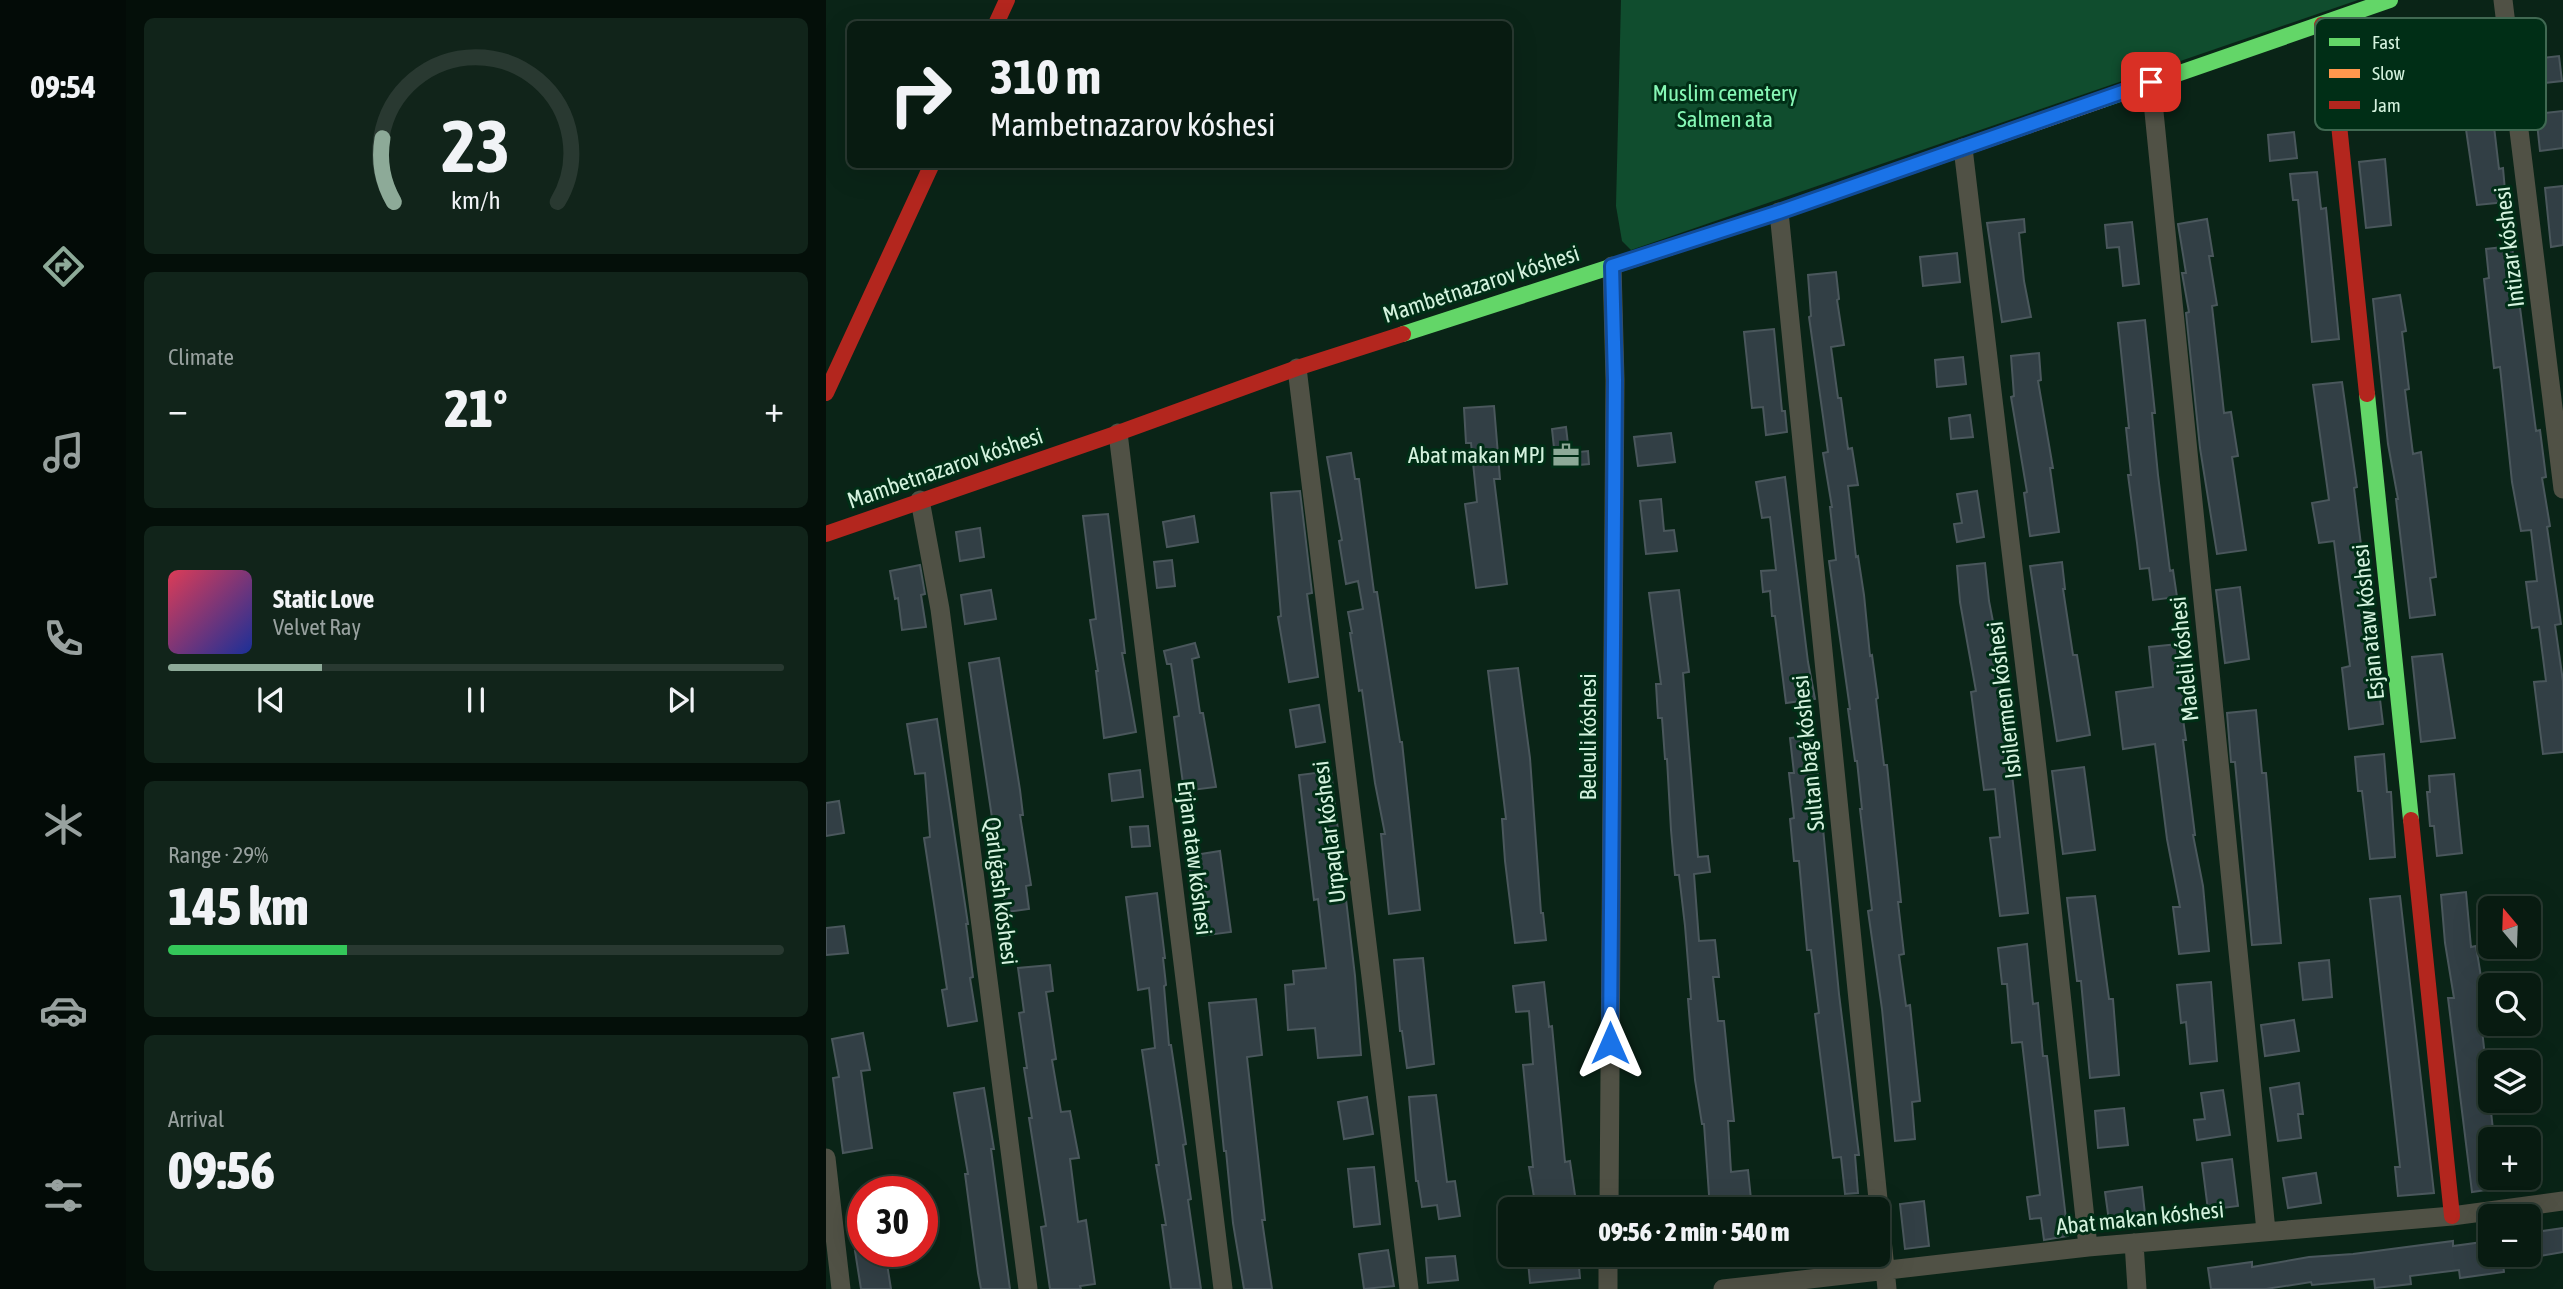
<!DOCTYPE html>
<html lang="en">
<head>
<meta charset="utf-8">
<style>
	body { margin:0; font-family:"Asap Condensed",sans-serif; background:#11241a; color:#f1f3f6; height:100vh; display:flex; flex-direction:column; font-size:26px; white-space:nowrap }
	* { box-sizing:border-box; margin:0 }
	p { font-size:23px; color:#98a19f }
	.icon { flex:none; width:38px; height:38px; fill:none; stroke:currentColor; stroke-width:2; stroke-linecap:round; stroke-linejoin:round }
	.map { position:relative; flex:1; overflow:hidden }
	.details { display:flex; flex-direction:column; gap:18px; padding:18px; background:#040f09; width:700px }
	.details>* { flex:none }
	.top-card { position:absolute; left:21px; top:21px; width:665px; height:147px; border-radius:10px; box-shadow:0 7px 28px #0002,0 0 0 2px #293931; background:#081b11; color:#f1f3f6; overflow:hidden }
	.needle { width:46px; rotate:341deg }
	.tools { position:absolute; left:1652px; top:896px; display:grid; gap:14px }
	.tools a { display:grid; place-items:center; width:63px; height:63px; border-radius:10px; background:#081b11; box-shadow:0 7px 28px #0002,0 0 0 2px #293931; font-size:35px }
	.speed { position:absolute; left:21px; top:1176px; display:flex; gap:14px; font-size:35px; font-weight:700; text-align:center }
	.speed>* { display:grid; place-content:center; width:91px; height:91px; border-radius:50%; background:#081b11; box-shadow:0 7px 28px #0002,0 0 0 2px #293931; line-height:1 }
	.speed .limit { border:10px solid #d22; background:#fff; color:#111 }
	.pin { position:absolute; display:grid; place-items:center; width:60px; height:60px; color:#fff; margin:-30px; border-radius:14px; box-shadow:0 4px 10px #0006 }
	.me { position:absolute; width:77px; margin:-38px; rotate:0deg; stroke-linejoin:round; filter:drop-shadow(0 0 5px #0008) }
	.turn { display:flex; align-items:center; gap:24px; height:147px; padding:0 28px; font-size:32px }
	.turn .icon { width:91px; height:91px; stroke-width:2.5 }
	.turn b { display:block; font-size:49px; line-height:60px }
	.big { font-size:52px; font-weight:800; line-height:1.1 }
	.details .widget { flex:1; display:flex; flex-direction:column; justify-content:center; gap:10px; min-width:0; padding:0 24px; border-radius:10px; background:#11241a }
	.details .dial { align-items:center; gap:0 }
	.dial svg { height:182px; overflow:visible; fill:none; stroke:#293931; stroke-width:7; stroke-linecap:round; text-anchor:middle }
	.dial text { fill:#f1f3f6; stroke:none }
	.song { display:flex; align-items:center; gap:21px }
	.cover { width:84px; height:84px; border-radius:10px; background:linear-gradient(135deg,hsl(350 70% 55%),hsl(230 70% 35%)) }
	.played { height:7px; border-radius:4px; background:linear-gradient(90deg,#8daa98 25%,#293931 25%) }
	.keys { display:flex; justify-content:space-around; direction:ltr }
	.heat { display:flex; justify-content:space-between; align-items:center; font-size:38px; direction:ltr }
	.charge { height:10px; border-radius:5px; background:linear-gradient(90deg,#34c759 29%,#293931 0) }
	.trip { position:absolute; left:672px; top:1197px; width:392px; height:70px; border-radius:10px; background:#081b11; box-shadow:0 7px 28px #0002,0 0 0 2px #293931; font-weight:800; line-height:70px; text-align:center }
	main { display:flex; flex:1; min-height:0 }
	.tabs { display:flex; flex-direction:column; width:126px; justify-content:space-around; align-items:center; background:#030b07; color:#98a19f }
	.tabs .icon { width:49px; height:49px }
	.tabs .on { color:#8daa98 }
	.tabs b { font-size:32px; color:#f1f3f6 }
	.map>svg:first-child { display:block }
	.green { fill:#104d2e }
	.building { fill:#323f45; stroke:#4a575c; stroke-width:2 }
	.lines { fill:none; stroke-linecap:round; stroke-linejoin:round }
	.street { stroke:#505145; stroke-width:19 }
	.fast { stroke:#63d668; stroke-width:16 }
	.slow { stroke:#ff974d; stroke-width:16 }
	.jam { stroke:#b3261e; stroke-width:16 }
	.route-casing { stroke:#114b97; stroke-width:18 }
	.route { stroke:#1a73e8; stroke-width:12 }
	.labels { text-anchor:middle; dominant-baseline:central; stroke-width:6; stroke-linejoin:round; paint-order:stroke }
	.park-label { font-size:23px; fill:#86f8b5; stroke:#002e16 }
	.street-label { font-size:23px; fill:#d4f2de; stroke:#002e16 }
	.poi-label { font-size:23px; fill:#d4f2de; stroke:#002e16; text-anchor:end }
	.key { fill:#002e16; stroke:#406952; stroke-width:2 }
	.key-label { font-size:19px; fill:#d4f2de }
</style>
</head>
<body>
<main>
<nav class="tabs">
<b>09:54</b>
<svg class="icon on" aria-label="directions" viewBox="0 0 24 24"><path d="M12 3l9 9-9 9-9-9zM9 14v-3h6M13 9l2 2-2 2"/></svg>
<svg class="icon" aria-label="music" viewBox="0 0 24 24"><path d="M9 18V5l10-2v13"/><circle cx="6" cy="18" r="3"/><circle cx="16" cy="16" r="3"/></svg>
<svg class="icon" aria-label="phone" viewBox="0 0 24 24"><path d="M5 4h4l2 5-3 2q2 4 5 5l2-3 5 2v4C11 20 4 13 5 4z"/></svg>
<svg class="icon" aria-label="climate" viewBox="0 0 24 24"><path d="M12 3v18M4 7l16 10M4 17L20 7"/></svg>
<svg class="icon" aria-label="car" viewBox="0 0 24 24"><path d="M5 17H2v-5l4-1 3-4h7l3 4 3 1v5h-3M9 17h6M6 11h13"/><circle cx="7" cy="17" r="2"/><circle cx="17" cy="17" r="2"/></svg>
<svg class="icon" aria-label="filters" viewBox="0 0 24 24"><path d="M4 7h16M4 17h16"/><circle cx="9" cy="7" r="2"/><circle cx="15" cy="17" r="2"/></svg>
</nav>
<section class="details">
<div class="widget dial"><svg viewBox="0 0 100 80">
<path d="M14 69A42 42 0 1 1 86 69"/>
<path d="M14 69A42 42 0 0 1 9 41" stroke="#8daa98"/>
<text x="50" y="56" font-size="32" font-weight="700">23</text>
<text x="50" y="72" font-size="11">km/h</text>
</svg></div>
<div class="widget"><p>Climate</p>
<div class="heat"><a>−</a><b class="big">21°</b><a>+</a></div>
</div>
<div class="widget">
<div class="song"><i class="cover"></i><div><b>Static Love</b><p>Velvet Ray</p></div></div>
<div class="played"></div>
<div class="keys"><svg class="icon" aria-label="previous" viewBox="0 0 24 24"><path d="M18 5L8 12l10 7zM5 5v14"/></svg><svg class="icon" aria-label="pause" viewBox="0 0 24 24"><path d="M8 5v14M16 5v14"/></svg><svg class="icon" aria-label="next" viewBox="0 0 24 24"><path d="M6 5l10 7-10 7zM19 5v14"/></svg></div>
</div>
<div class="widget"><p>Range · 29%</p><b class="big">145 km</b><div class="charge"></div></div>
<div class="widget"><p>Arrival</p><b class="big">09:56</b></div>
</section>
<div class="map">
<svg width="1737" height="1289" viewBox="0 0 1737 1289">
	<rect width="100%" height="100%" fill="#0a2417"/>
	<!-- green -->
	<path class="green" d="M795,0H1532L805,250L796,241L790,206Z"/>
	<!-- building -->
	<path class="building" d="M1733,56L1736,81L1709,84L1707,59Z
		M1663,84L1673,169L1677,168L1680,202L1651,205L1634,88Z
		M1737,111V148L1714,151L1710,114Z
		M1468,132L1471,158L1444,161L1442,135Z
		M1559,159L1565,225L1540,228L1533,162Z
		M1491,172L1495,209L1500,208L1513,339L1486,342L1472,200H1467L1464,174Z
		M1737,186V245L1725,247L1719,188Z
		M1198,219L1199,232L1193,233L1198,281L1205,317L1176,322L1161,223Z
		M1381,219L1387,256H1383L1391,305L1386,306L1393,367L1398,413L1405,412L1412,456L1406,457L1420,550L1391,554L1374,448L1360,313L1363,312L1356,273H1360L1352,224Z
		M1306,222L1313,284L1297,286L1293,247L1281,248L1279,225Z
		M1686,246L1710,431L1714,430L1720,477L1716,478L1724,526L1721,527L1735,624L1729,625L1737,681V752L1717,754L1708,682L1720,681L1713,627L1706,628L1700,582L1711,581L1705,530L1695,531L1686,482L1674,367L1668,368L1658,279L1663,278L1660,249Z
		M1131,253L1134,282L1097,286L1094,257Z
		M1010,272L1013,299L1011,300L1018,345L1005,347L1012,398H1015L1022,449L1026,448L1032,485L1022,486L1030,557L1032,556L1038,595L1044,656L1046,655L1052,698L1050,699L1058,765H1061L1075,902H1072L1078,954L1073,955L1080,1006L1084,1005L1094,1101L1086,1102L1089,1139L1069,1141L1056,1009L1042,911L1046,910L1034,809H1036L1031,761H1029L1022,709H1024L1003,561L1010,560L1004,507H1006L997,453L1002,452L983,317L985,316L982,275Z
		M1574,295L1580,331L1576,332L1583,389L1579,390L1587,454L1595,452L1610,577L1604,578L1609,615L1584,618L1570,499H1572L1562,444L1547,299Z
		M1319,320L1329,413H1326L1332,475L1344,571L1347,570L1351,597L1327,600L1323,568L1314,569L1311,543L1302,475H1305L1300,428H1303L1292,323Z
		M948,329L956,411H959L961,432L940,435L937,407L926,408L918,332Z
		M1213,353L1215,380L1212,381L1227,468H1224L1233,532L1204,536L1198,493L1201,492L1185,397L1188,396L1185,356Z
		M1137,357L1140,384L1111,387L1109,360Z
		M1516,382L1531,487L1528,488L1557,724L1523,729L1516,668L1524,666L1508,541L1493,543L1486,503L1503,500L1487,385Z
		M668,406L674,479H668L681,584L650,588L639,504L651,502L645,443H640L638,408Z
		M1144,415L1147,437L1125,439L1123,418Z
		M740,427L743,453L762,451L763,464L730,467L726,429Z
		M845,433L849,462L812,466L808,437Z
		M525,453L529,479H533L548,592H551L574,742H576L594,910L563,914L555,834H559L549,783L536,690L533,691L524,633H526L522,612L537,609L532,581L520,584L513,541L516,540L501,457Z
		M959,477L982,662L989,699L960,703L949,616H946L944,591L937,592L935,571L950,570L944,517L936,518L930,482Z
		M474,491L486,593L481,594L492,677L463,682L452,617L455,616L445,493Z
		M1151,491L1158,537L1131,542L1128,524L1136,523L1131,494Z
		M835,499L838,531L848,530L851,551L820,554L814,501Z
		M282,514L299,653H296L310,732L278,738L270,671H272L264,620L270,619L257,516Z
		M368,516L372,542L341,547L337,522Z
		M154,528L158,557L134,561L130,532Z
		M346,560L349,586L331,588L328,562Z
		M1236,562L1239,589H1237L1247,655H1251L1264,735L1231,741L1204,566Z
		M1159,563L1163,601L1170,637L1166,638L1182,740L1202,913L1174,916L1164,838L1174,837L1169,789L1158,790L1145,692L1150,691L1134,602L1131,566Z
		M94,565L99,594L95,595L100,627L76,630L72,598L69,599L64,571Z
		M1414,587L1423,659L1399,663L1390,590Z
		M165,590L170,619L139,624L135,595Z
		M853,590L863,672L857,673L872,857L882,856L884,872L868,874L873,941L889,940L893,977H887L892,1021H898L908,1121H902L905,1172L922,1170L926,1209H884L878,1124H876L869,1080L864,1024L862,999H865L859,926L853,875H849L845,830L841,759H839L836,718H832L830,684H835L823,593Z
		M369,643L373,657L366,659L374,713H377L390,787L358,791L348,717L353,716L345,664H341L338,651Z
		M1352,644L1356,682L1364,681L1367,703L1355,705L1360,740H1357L1369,835H1367L1377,886L1383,951L1353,954L1347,907H1354L1341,839L1329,744L1297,749L1290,692L1327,687L1323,647Z
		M1616,654L1629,738L1595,742L1586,657Z
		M173,658L194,790L197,815H194L205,885L200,886L203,909L180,912L143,663Z
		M692,668L704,758L715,913H717L720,940L689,943L679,861L676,819H680L662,671Z
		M493,705L499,742L470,747L464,710Z
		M1430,710L1436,773H1440L1455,943L1426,945L1409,762H1405L1401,713Z
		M111,719L142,924H140L147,977L144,978L151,1021L122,1026L116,990L121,989L98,838L104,837L99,773L89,774L81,724Z
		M988,735L1013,994L1033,1155H1029L1032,1193L1019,1194L1015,1157L1007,1158L989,1014L993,1013L985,950H981L973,861H968L964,819L968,818L963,773H968L964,738Z
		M1558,754L1561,792H1565L1569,857L1544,859L1536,791H1532L1529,757Z
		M1258,767L1269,850L1237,854L1226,771Z
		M314,770L317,797L286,801L283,774Z
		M505,771L529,976L535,1055L492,1058L489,1028L462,1030L459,985L468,984L467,971L500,968L492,899L488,900L473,775Z
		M1628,774L1636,853L1611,856L1608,826H1604L1601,792H1604L1603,776Z
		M13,801L18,833L0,836V803Z
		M322,826L324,846L306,847L304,827Z
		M394,851L405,932L374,936L362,856Z
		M1640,892L1645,947L1650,946L1656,983L1651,984L1668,1139H1664V1178L1667,1189L1646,1192L1622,998H1628L1619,943L1615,895Z
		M331,893L339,958H337L340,985L338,986L343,1045H345L360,1144L357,1145L365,1199L362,1200L375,1289H345L336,1225H340L330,1165H333L316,1050L329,1048L323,988L312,990L300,897Z
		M1269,896L1283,999H1287L1293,1075L1264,1078L1255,981H1251L1241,898Z
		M1574,896L1608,1193L1572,1196L1569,1167H1574L1544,899Z
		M18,926L22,953L0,955V928Z
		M1201,944L1207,1004L1212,1003L1217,1056H1221L1242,1236L1218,1240L1215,1218L1204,1219L1201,1197L1214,1195L1196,1042L1186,1043L1181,984H1176L1172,948Z
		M597,958L608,1064L581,1068L576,1031H574L568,960Z
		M1503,960L1506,997L1477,1000L1473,963Z
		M224,965L227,991L220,992L230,1059L226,1060L235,1112L244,1111L253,1158L244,1159L252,1222L260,1220L269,1284L254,1286L255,1289H224L215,1227L220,1226L203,1118H206L198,1068H201L193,1013L198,1012L192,968Z
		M718,982L723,1027L726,1026L739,1162L744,1161L751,1209H710L703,1167H707L697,1065L707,1064L703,1011L690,1012L687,986Z
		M1385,982L1391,1061L1364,1064L1360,1022L1355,1023L1351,985Z
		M430,999L436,1055L421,1057L439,1220H436L446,1289H418L407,1223L400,1151H398L383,1003Z
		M1468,1020L1473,1051L1439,1056L1435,1025Z
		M37,1033L44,1070L35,1071L46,1148L17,1153L7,1078L13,1077L6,1039Z
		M1473,1083L1477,1114H1472L1475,1138L1452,1141L1444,1088Z
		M158,1088L168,1149H165L184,1289H155L152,1273L139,1174H142L128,1093Z
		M1397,1090L1404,1135L1371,1140L1368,1120L1379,1119L1375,1093Z
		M610,1095L621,1182L629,1181L634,1216L613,1219L611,1205L596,1207L592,1181H590L583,1097Z
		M541,1097L547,1134L518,1139L512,1102Z
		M1298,1108L1302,1145L1272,1148L1269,1111Z
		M1406,1159L1412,1206L1382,1210L1376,1163Z
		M548,1167L554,1224L528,1227L522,1169Z
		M1490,1173L1495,1203L1462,1208L1457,1178Z
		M1316,1187L1320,1223L1284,1228L1279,1192Z
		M1098,1201L1103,1246L1079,1249L1074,1204Z
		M1737,1228V1252L1703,1258V1233Z
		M1627,1241V1246L1664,1241V1255H1676L1678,1272L1634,1278L1633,1270L1584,1276L1585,1284L1549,1288L1548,1279L1486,1285L1485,1282L1440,1289H1385L1382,1268L1426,1262V1267L1483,1257L1527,1254Z
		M562,1250L568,1286L538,1289L533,1254Z
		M29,1251H59L65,1289H35Z
		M735,1255H752L754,1278L704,1283L702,1261L735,1257Z
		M629,1256L632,1280L602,1283L600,1258Z"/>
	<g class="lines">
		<!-- street -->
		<path class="street" d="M1677,0L1737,489
			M1325,82L1440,1231
			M1137,148L1212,777L1262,1247
			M953,212L1061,1289
			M471,368L583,1289
			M292,433L397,1289
			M94,500L114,609L202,1289
			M0,1158L15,1289
			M783,1209L789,380L786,266
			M1308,1243L1311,1289
			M782,1289V1255
			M897,1289L1262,1247L1626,1216L1737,1201"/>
		<!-- fast -->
		<path class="fast" d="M1276,100L1564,0
			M577,334L843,248
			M1541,394L1585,820"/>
		<!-- slow -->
		<path class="slow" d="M843,248L953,212L1276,100"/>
		<!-- jam -->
		<path class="jam" d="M170,24L181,0
			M1496,25L1512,115L1541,394
			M0,393L106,164
			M0,534L292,433L471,368L577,334
			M1585,820L1626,1216"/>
	</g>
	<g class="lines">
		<!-- route casing -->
		<g class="route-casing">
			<path id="route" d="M784,1043L789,380L786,266L953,212L1325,82"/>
		</g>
		<!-- route -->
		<use href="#route" class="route"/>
	</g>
	<!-- icons -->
	<defs>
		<g id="office-bare" transform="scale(2.1)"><path d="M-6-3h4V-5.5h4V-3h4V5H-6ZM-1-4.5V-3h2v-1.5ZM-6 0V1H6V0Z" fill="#8daa98" stroke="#002e16" stroke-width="2.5" paint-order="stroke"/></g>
	</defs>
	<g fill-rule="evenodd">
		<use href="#office-bare" x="740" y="455"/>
	</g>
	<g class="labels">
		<!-- park labels -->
		<g class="park-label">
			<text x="899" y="93">Muslim cemetery<tspan x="899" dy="26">Salmen ata</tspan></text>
		</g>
		<!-- street labels -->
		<g class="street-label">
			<text transform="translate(1683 247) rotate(-97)">Intizar kóshesi</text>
			<text transform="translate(655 284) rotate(-18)">Mambetnazarov kóshesi</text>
			<text transform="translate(119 468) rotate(-19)">Mambetnazarov kóshesi</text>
			<text transform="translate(1542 622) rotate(-96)">Esjan ataw kóshesi</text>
			<text transform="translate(1358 659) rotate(-96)">Madeli kóshesi</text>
			<text transform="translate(1178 700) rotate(-97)">Isbilermen kóshesi</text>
			<text transform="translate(762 737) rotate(-90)">Beleuli kóshesi</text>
			<text transform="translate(982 753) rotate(-96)">Sultan baǵ kóshesi</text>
			<text transform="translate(503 832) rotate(-97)">Urpaqlar kóshesi</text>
			<text transform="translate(369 858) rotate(83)">Erjan ataw kóshesi</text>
			<text transform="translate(175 891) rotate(83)">Qarlıǵash kóshesi</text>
			<text transform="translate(1314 1218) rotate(-6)">Abat makan kóshesi</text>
		</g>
		<!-- poi labels -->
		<g class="poi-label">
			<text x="719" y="455">Abat makan MPJ</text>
		</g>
	</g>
	<!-- legend -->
	<rect x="1489" y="18" width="231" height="112" rx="10" class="key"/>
	<rect x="1503" y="38" width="31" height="8" fill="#63d668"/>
	<rect x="1503" y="69" width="31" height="9" fill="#ff974d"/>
	<rect x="1503" y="101" width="31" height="8" fill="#b3261e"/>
	<g class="key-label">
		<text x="1546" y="49">Fast</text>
		<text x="1546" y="80">Slow</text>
		<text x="1546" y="112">Jam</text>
	</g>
</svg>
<div class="tools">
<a><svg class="needle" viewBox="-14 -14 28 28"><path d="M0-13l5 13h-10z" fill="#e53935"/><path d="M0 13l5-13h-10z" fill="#98a19f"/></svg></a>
<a><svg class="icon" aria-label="search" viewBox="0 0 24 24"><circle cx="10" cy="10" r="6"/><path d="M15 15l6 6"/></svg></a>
<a><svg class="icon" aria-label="layers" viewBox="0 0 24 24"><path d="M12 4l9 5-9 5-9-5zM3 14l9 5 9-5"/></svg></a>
<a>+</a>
<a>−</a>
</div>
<div class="speed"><div class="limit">30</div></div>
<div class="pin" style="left:1325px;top:82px;background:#d93025"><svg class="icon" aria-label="arrive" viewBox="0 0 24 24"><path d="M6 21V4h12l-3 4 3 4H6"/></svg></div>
<svg class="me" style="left:784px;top:1043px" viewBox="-20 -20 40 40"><path d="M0-17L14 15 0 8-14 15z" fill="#1a73e8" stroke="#fff" stroke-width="4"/></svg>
<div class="trip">09:56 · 2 min · 540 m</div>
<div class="top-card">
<div class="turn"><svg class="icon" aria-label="right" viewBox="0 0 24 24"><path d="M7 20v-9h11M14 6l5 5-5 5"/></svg><div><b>310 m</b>Mambetnazarov kóshesi</div></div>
</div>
</div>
</main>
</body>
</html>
